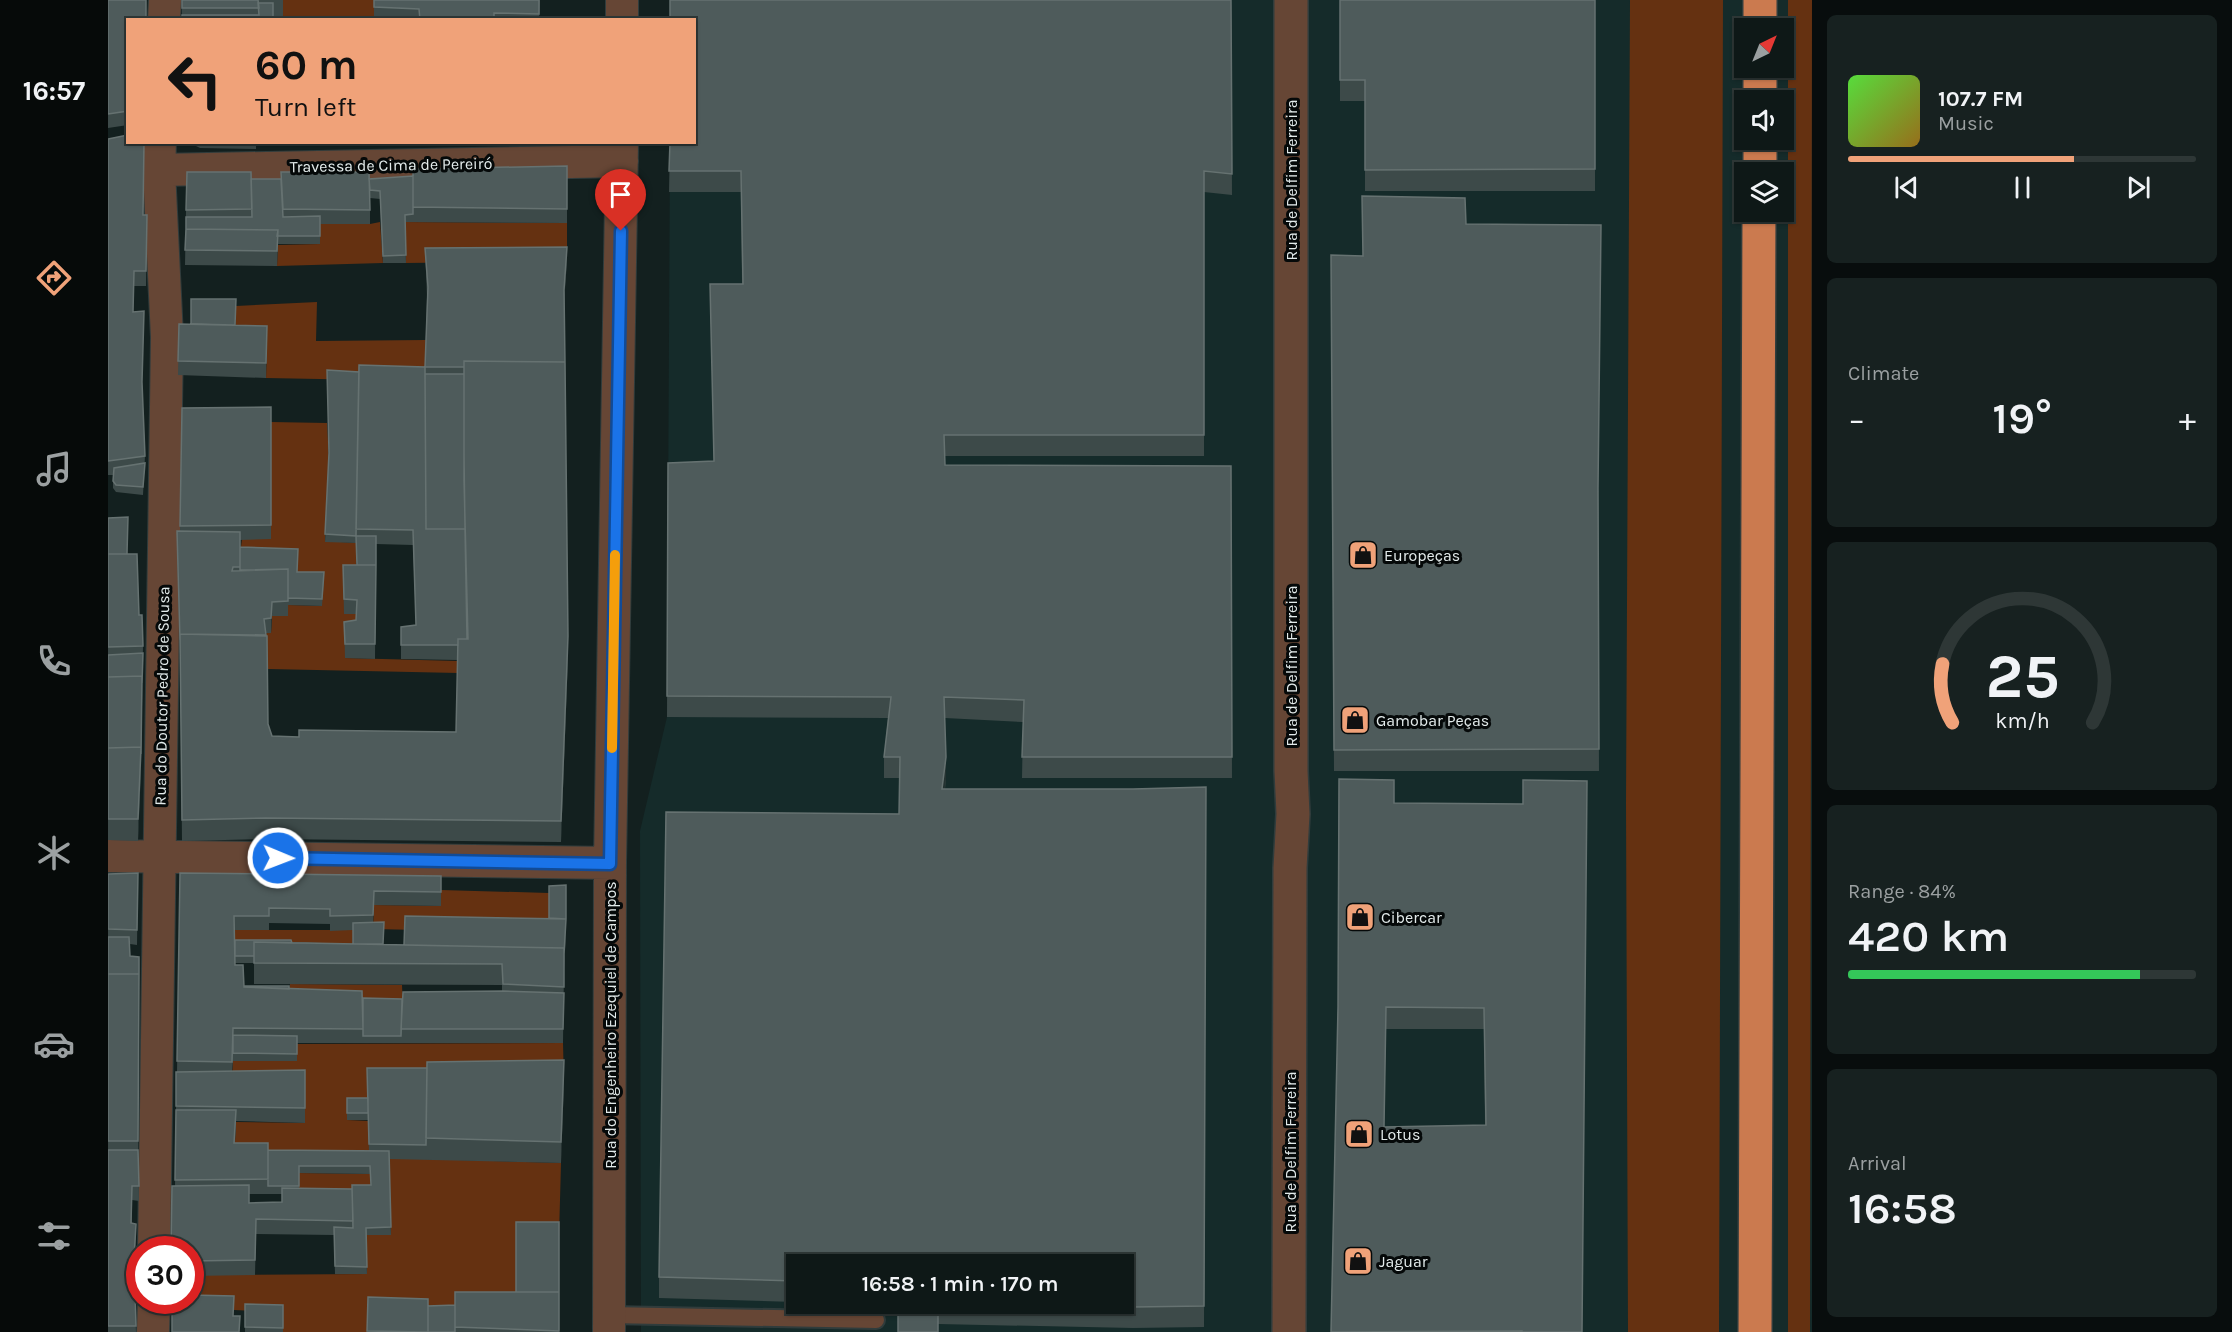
<!DOCTYPE html>
<html lang="en">
<head>
<meta charset="utf-8">
<style>
	body { margin:0; font-family:Karla,sans-serif; background:#172120; color:#f1f3f6; height:100vh; display:flex; flex-direction:column; font-size:22px; white-space:nowrap }
	* { box-sizing:border-box; margin:0 }
	p { font-size:20px; color:#9ba0a1 }
	.icon { flex:none; width:33px; height:33px; fill:none; stroke:currentColor; stroke-width:2; stroke-linecap:round; stroke-linejoin:round }
	.map { position:relative; flex:1; overflow:hidden }
	.side { display:flex; flex-direction:column; gap:15px; padding:15px; background:#080d0d; width:420px }
	.side>* { flex:none }
	.hud { position:absolute; left:18px; top:18px; width:570px; height:126px; border-radius:0px; box-shadow:0 2px 4px #0004,0 0 0 2px #2e3736; background:#f0a279; color:#111; overflow:hidden }
	.needle { width:39px; rotate:43deg }
	.controls { position:absolute; left:1626px; top:18px; display:grid; gap:12px }
	.controls a { display:grid; place-items:center; width:60px; height:60px; border-radius:0px; background:#0e1817; box-shadow:0 2px 4px #0004,0 0 0 2px #2e3736; font-size:30px }
	.speed { position:absolute; left:18px; top:1236px; display:flex; gap:12px; font-size:30px; font-weight:700; text-align:center }
	.speed>* { display:grid; place-content:center; width:78px; height:78px; border-radius:50%; background:#0e1817; box-shadow:0 2px 4px #0004,0 0 0 2px #2e3736; line-height:1 }
	.speed .limit { border:9px solid #d22; background:#fff; color:#111 }
	.pin { position:absolute; display:grid; place-items:center; width:51px; height:51px; color:#fff; margin:-62px -26px; border-radius:50% 50% 50% 0; rotate:-45deg; box-shadow:0 0 6px #0007 }
	.pin .icon { rotate:45deg }
	.me { position:absolute; width:66px; margin:-33px; rotate:91deg; stroke-linejoin:round; filter:drop-shadow(0 0 4px #0008) }
	.turn { display:flex; align-items:center; gap:21px; height:126px; padding:0 30px; font-size:27px }
	.turn .icon { width:78px; height:78px; stroke-width:2.5 }
	.turn b { display:block; font-size:42px; line-height:51px }
	.big { font-size:45px; font-weight:600; line-height:1.1 }
	.side .card { flex:1; display:flex; flex-direction:column; justify-content:center; gap:9px; min-width:0; padding:0 21px; border-radius:9px; background:#172120 }
	.side .dial { align-items:center; gap:0 }
	.dial svg { height:156px; overflow:visible; fill:none; stroke:#2e3736; stroke-width:7; stroke-linecap:round; text-anchor:middle }
	.dial text { fill:#f1f3f6; stroke:none }
	.song { display:flex; align-items:center; gap:18px }
	.cover { width:72px; height:72px; border-radius:9px; background:linear-gradient(135deg,hsl(110 70% 55%),hsl(40 70% 35%)) }
	.played { height:6px; border-radius:3px; background:linear-gradient(90deg,#f0a279 65%,#2e3736 65%) }
	.keys { display:flex; justify-content:space-around; direction:ltr }
	.heat { display:flex; justify-content:space-between; align-items:center; font-size:33px; direction:ltr }
	.charge { height:9px; border-radius:4px; background:linear-gradient(90deg,#34c759 84%,#2e3736 0) }
	.trip { position:absolute; left:678px; top:1254px; width:348px; height:60px; border-radius:0px; background:#0e1817; box-shadow:0 2px 4px #0004,0 0 0 2px #2e3736; font-weight:600; line-height:60px; text-align:center }
	main { display:flex; flex:1; min-height:0 }
	.dock { display:flex; flex-direction:column; width:108px; justify-content:space-around; align-items:center; background:#060a09; color:#9ba0a1 }
	.dock .icon { width:42px; height:42px }
	.dock .selected { color:#f0a279 }
	.dock b { font-size:27px; color:#f1f3f6 }
	.map>svg:first-child { display:block }
	.built { fill:#152b2a; fill-rule:evenodd }
	.green { fill:#653111 }
	.lines { fill:none; stroke-linecap:round; stroke-linejoin:round }
	.service-casing { stroke:#303c3c; stroke-width:20 }
	.minor-casing { stroke:#303c3c; stroke-width:34 }
	.tertiary-casing { stroke:#303c3c; stroke-width:36 }
	.motorway-casing { stroke:#303c3c; stroke-width:36 }
	.service { stroke:#664635; stroke-width:16 }
	.minor { stroke:#664635; stroke-width:32 }
	.tertiary { stroke:#664635; stroke-width:33 }
	.motorway { stroke:#cb7a4f; stroke-width:33 }
	.wall { fill:#3d4a49; fill-rule:evenodd }
	.shaded-wall { fill:#243231 }
	.building { fill:#4e5b5b; stroke:#667271; stroke-width:1.5; fill-rule:evenodd }
	.route-casing { stroke:#114b97; stroke-width:15 }
	.route { stroke:#1a73e8; stroke-width:10 }
	.slow { stroke:#f59e0b; stroke-width:10 }
	.labels { text-anchor:middle; dominant-baseline:central; stroke-width:6; stroke-linejoin:round; paint-order:stroke }
	.street-label { font-size:16px; fill:#e3ebeb; stroke:#050909 }
	.poi-label { font-size:16px; fill:#e3ebeb; stroke:#050909; text-anchor:start }
</style>
</head>
<body>
<main>
<nav class="dock">
<b>16:57</b>
<svg class="icon selected" aria-label="directions" viewBox="0 0 24 24"><path d="M12 3l9 9-9 9-9-9zM9 14v-3h6M13 9l2 2-2 2"/></svg>
<svg class="icon" aria-label="music" viewBox="0 0 24 24"><path d="M9 18V5l10-2v13"/><circle cx="6" cy="18" r="3"/><circle cx="16" cy="16" r="3"/></svg>
<svg class="icon" aria-label="phone" viewBox="0 0 24 24"><path d="M5 4h4l2 5-3 2q2 4 5 5l2-3 5 2v4C11 20 4 13 5 4z"/></svg>
<svg class="icon" aria-label="climate" viewBox="0 0 24 24"><path d="M12 3v18M4 7l16 10M4 17L20 7"/></svg>
<svg class="icon" aria-label="car" viewBox="0 0 24 24"><path d="M5 17H2v-5l4-1 3-4h7l3 4 3 1v5h-3M9 17h6M6 11h13"/><circle cx="7" cy="17" r="2"/><circle cx="17" cy="17" r="2"/></svg>
<svg class="icon" aria-label="filters" viewBox="0 0 24 24"><path d="M4 7h16M4 17h16"/><circle cx="9" cy="7" r="2"/><circle cx="15" cy="17" r="2"/></svg>
</nav>
<div class="map">
<svg width="1704" height="1332" viewBox="0 0 1704 1332">
	<rect width="100%" height="100%" fill="#13201f"/>
	<!-- built -->
	<path class="built" d="M562,0H1704V1332H533L532,831L559,717L562,143L586,142V20ZM1636,28H1676V68H1636ZM1636,100H1676V140H1636ZM1636,172H1676V212H1636ZM688,1264H1016V1304H688Z"/>
	<!-- green -->
	<path class="green" d="M175,0H266V19L165,20Z
		M1522,0H1615L1611,1332H1520L1518,803Z
		M1680,0H1704L1702,1332H1680Z
		M272,222L275,263L169,266L170,245L212,244V224H262Z
		M297,222L459,223V261L298,263Z
		M209,302L208,341L318,340L317,381L158,378L159,341L127,340L128,306Z
		M163,422L219,423L221,460L217,541L248,543V635L237,658L350,661L351,673L160,669L156,634L163,632L164,616L180,605L214,606L189,579L132,555L134,539L162,502Z
		M333,890L441,893V933L265,929L266,905L332,906Z
		M126,930H245L244,965L127,948Z
		M182,984L294,985L295,1006L181,993Z
		M455,1043L456,1082L261,1105H239V1120L261,1121V1159L126,1158L128,1122L197,1123L124,1076L125,1061H189V1044Z
		M281,1158L453,1163L451,1237H409L408,1313L260,1332H175V1312L126,1310L82,1300L83,1275L259,1274L258,1235L283,1234Z
		M191,1173L262,1174L263,1192L191,1194Z"/>
	<g class="lines">
		<!-- service casing -->
		<g class="service-casing">
			<path id="service" d="M501,1315L768,1320"/>
		</g>
		<!-- minor casing -->
		<g class="minor-casing">
			<path id="minor" d="M514,0V20
				M56,20L57,0
				M51,170L514,161
				M0,856L502,863
				M46,1250L59,337L51,170L52,142
				M45,1332L46,1300
				M501,1332L502,863L514,142"/>
		</g>
		<!-- tertiary casing -->
		<g class="tertiary-casing">
			<path id="tertiary" d="M1181,1332L1182,868L1185,814L1183,771V0"/>
		</g>
		<!-- motorway casing -->
		<g class="motorway-casing">
			<path id="motorway" d="M1652,28V0
				M1652,100V68
				M1652,172V140
				M1647,1332L1651,212"/>
		</g>
		<!-- service -->
		<use href="#service" class="service"/>
		<!-- minor -->
		<use href="#minor" class="minor"/>
		<!-- tertiary -->
		<use href="#tertiary" class="tertiary"/>
		<!-- motorway -->
		<use href="#motorway" class="motorway"/>
	</g>
	<!-- wall -->
	<path class="wall" d="M0,0L20,20V125L0,128Z
		M74,0H175V18L74,20Z
		M266,0H432L431,20H266Z
		M1123,0L1124,195L1096,192V456H837V465L1123,466L1124,778H914L915,722L837,718L838,779L837,789H1025L1098,787L1096,1327L1025,1328L830,1324L789,1304H752H1016L688,1264V1302L551,1298V1277L791,814L792,778H776V757L780,718L559,717L560,463L606,461L602,284H634L633,192H561L562,142Z
		M1232,0H1487V191H1257V101H1232Z
		M0,139L35,215H39L38,286H26L25,312L34,388L37,456L35,495L8,492L5,488V475H0Z
		M148,142V149L92,148L82,143Z
		M392,142H444L438,144L392,145Z
		M459,166V223L297,222L298,263H275L272,199L262,198V192V224H212V244H170L169,266L77,265L78,210L143,179H261Z
		M1358,224L1490,502L1491,771H1226L1223,255L1255,256Z
		M317,248L459,261L456,302L460,657L453,842L158,839L74,841L72,655L69,546L72,531L74,408L163,407V539L132,540V547L189,572L216,579L214,606L180,605V616H164L163,633H158L160,724L164,736L191,737L348,732L350,660L293,659V627L308,625L305,545L268,544L267,659L237,658L236,622L248,620V614H236L235,565H249L248,543L217,542L221,455L251,372L317,367L319,297Z
		M71,324L159,326L158,378L70,375Z
		M0,518L19,554L31,615L35,646L33,769L30,841L0,840Z
		M1286,803L1415,804L1474,1332H1223ZM1278,1029H1376L1377,1125L1276,1127Z
		M30,873L29,945L22,944V956L31,974L30,1154L31,1201L24,1200V1223L28,1238L26,1266L28,1332H0V874Z
		M72,873L333,876V906L266,905L265,923L275,944L296,945L458,933L456,969L455,1043H189V1061H125L124,1071L197,1070V1123L128,1121L127,1143L160,1150L261,1151L260,1120H239V1105L260,1098L456,1082L453,1163L281,1159L283,1235H258L259,1274H227L226,1235L148,1234L147,1275L82,1276V1250L67,1186L68,1114V1072H69ZM161,923L222,924V931L245,930V944L127,940L126,930H161ZM127,963H146V984L394,985V991L294,999L255,998L181,989L136,986L127,965ZM191,1173L262,1174L263,1185L244,1189H191ZM141,1194H174V1202L141,1203Z
		M451,1222V1332H259L260,1297L320,1306L347,1305L408,1292Z
		M137,1304L175,1305V1332H137Z"/>
	<!-- shaded-wall -->
	<path class="shaded-wall" d="M459,247V261L456,305V290Z
		M164,602V616L163,633V618Z
		M460,636V657L453,842V821Z
		M35,653L33,769L30,841V819Z
		M838,757V779L834,811V789Z
		M458,919V933L456,969V954Z
		M456,1060V1082L453,1163V1142Z"/>
	<!-- building -->
	<path class="building" d="M0,0H38V20H20V111L0,114Z
		M74,0H150L151,8H74Z
		M266,0H431V14L386,13V20H312L311,9L266,7Z
		M562,0H1123L1124,174L1096,171V435H836L837,465L1123,466L1124,757H914L916,700L836,697L838,757L834,789H1025L1098,787L1096,1306L1025,1307L878,1304H1016V1264H688V1281L551,1277L558,812L791,814L792,757H776L783,697L559,696L560,463L606,461L602,284H635L633,171H561L562,142H586V20H562Z
		M1232,0H1487V169L1257,170V80H1232Z
		M150,3H165V20H74V15H151Z
		M20,135V142H36L35,215H39L38,271H26L25,312L36,311L34,382L37,456L0,461V139Z
		M459,166V209L305,207V169Z
		M79,172H143L144,209L78,210Z
		M173,172H261L262,210L175,209Z
		M305,176V214L297,215L298,255L275,256L272,191L262,190L261,179Z
		M143,179H173L175,217L212,216V236H169L170,230L78,229V217H144Z
		M1254,196L1357,198L1358,224L1493,225L1490,488L1491,749L1226,750L1223,255L1255,256Z
		M78,229L170,230L169,251L77,250Z
		M459,247L456,290L457,362L356,361V367H317L320,287L317,248Z
		M83,299H128L127,325L83,324Z
		M71,324L159,326L158,363L70,361Z
		M356,361L457,362L460,636L453,821L158,818L74,820L72,634L159,636L160,724L164,736L191,737V730L348,732L350,639H360L356,480Z
		M251,365L317,367L318,529H357L359,639H350V645H293V627L308,625L305,530L248,529Z
		M219,370L251,372L248,536H268V565H249L248,536L217,534L221,453Z
		M317,374H356V454L357,529H318Z
		M163,407V525L72,526L74,408Z
		M37,463L35,487L8,485L5,481L6,468Z
		M20,517L19,554H0V518Z
		M69,531L132,532V567H125L124,571L180,569V601L164,602L163,618L156,619L158,635L72,634V640Z
		M132,547L190,549L189,572H216L214,599L180,598V569L132,570Z
		M0,554H29L31,615H34L35,646L0,647Z
		M235,565H268L267,644H237L236,622L248,620L249,600L236,599Z
		M35,653L34,683V676L0,677V655Z
		M34,676L33,754V747L0,748V677Z
		M33,747L30,819H0V748Z
		M1231,779L1286,780V803L1415,804V780L1479,781L1474,1332H1414V1331L1223,1332L1230,1007ZM1278,1007L1376,1008L1378,1125L1276,1127Z
		M30,873L29,930L0,929V874Z
		M72,873L333,876V892L266,891L265,915L222,916V909L161,908V916H126L127,965H135L136,987L254,991L255,1029L125,1028L124,1062L69,1061Z
		M458,885V919L441,918V886Z
		M297,916L458,919L456,954V948L296,945Z
		M276,922L275,944H245V923Z
		M0,937H21L22,956L31,957V974H0Z
		M127,940H183L184,943L146,942V956H127Z
		M146,942L456,948V987L395,984L394,964L146,963Z
		M0,974H31L30,1141H0Z
		M136,986H181V989L136,987Z
		M395,991L456,993L455,1029H293L295,992Z
		M255,998L294,999L293,1036H255Z
		M125,1035L189,1036V1054L125,1053Z
		M456,1060L453,1142L318,1138L319,1062Z
		M259,1068H319L318,1145L261,1144Z
		M197,1070V1108L68,1106V1072Z
		M239,1098H260V1113H239Z
		M68,1110H128L126,1143H160V1179L67,1180Z
		M0,1150H30L31,1186H24L23,1223L28,1224L26,1258L28,1326H0Z
		M160,1150L281,1151L283,1227L258,1228L259,1267L227,1266L226,1227L245,1228L244,1185H263L262,1166H191V1186H160Z
		M141,1185V1203L174,1202V1188L244,1189L245,1221L148,1219L147,1260L82,1261V1250H63L64,1186Z
		M408,1222H451V1294V1292H408Z
		M347,1292H451V1331L347,1327Z
		M82,1295L126,1296L125,1316H132L131,1332H64V1300H82Z
		M260,1297L320,1299V1332L259,1331Z
		M137,1304L175,1305V1328L137,1327Z
		M790,1304H830V1332H790Z
		M347,1305V1332H320V1306Z"/>
	<g class="lines">
		<!-- route casing -->
		<g class="route-casing">
			<path id="route" d="M170,858L502,864L513,231"/>
		</g>
		<!-- route -->
		<use href="#route" class="route"/>
		<!-- slow -->
		<path class="slow" d="M504,748L507,555"/>
	</g>
	<!-- icons -->
	<defs>
		<g id="shop-square" transform="scale(1.5)"><rect x="-9" y="-9" width="18" height="18" rx="4" fill="#f0a279" stroke="#050909"/><path d="M-5-2.5h2.3a2.7 3.5 0 0 1 5.4 0H5L5.5 6h-11ZM-1.5-2.5h3a1.5 2.3 0 0 0-3 0Z" fill="#111"/></g>
	</defs>
	<g fill-rule="evenodd">
		<use href="#shop-square" x="1255" y="555"/>
		<use href="#shop-square" x="1247" y="720"/>
		<use href="#shop-square" x="1252" y="917"/>
		<use href="#shop-square" x="1251" y="1134"/>
		<use href="#shop-square" x="1250" y="1261"/>
	</g>
	<g class="labels">
		<!-- street labels -->
		<g class="street-label">
			<text transform="translate(283 165) rotate(-1)">Travessa de Cima de Pereiró</text>
			<text transform="translate(1183 180) rotate(-90)">Rua de Delfim Ferreira</text>
			<text transform="translate(1183 666) rotate(-90)">Rua de Delfim Ferreira</text>
			<text transform="translate(54 696) rotate(-89)">Rua do Doutor Pedro de Sousa</text>
			<text transform="translate(502 1025) rotate(-90)">Rua do Engenheiro Ezequiel de Campos</text>
			<text transform="translate(1182 1152) rotate(-90)">Rua de Delfim Ferreira</text>
		</g>
		<!-- poi labels -->
		<g class="poi-label">
			<text x="1276" y="555">Europeças</text>
			<text x="1268" y="720">Gamobar Peças</text>
			<text x="1273" y="917">Cibercar</text>
			<text x="1272" y="1134">Lotus</text>
			<text x="1271" y="1261">Jaguar</text>
		</g>
	</g>
</svg>
<div class="controls">
<a><svg class="needle" viewBox="-14 -14 28 28"><path d="M0-13l5 13h-10z" fill="#e53935"/><path d="M0 13l5-13h-10z" fill="#9ba0a1"/></svg></a>
<a><svg class="icon" aria-label="sound" viewBox="0 0 24 24"><path d="M4 9h4l5-4v14l-5-4H4zM17 9q2 3 0 6"/></svg></a>
<a><svg class="icon" aria-label="layers" viewBox="0 0 24 24"><path d="M12 4l9 5-9 5-9-5zM3 14l9 5 9-5"/></svg></a>
</div>
<div class="speed"><div class="limit">30</div></div>
<div class="pin" style="left:513px;top:231px;background:#d93025"><svg class="icon" aria-label="arrive" viewBox="0 0 24 24"><path d="M6 21V4h12l-3 4 3 4H6"/></svg></div>
<svg class="me" style="left:170px;top:858px" viewBox="-20 -20 40 40"><circle r="17" fill="#1a73e8" stroke="#fff" stroke-width="3"/><path d="M0-11L8 9 0 5-8 9z" fill="#fff"/></svg>
<div class="trip">16:58 · 1 min · 170 m</div>
<div class="hud">
<div class="turn"><svg class="icon" aria-label="left" viewBox="0 0 24 24"><path d="M17 20v-9H6M10 6l-5 5 5 5"/></svg><div><b>60 m</b>Turn left</div></div>
</div>
</div>
<section class="side">
<div class="card">
<div class="song"><i class="cover"></i><div><b>107.7 FM</b><p>Music</p></div></div>
<div class="played"></div>
<div class="keys"><svg class="icon" aria-label="previous" viewBox="0 0 24 24"><path d="M18 5L8 12l10 7zM5 5v14"/></svg><svg class="icon" aria-label="pause" viewBox="0 0 24 24"><path d="M8 5v14M16 5v14"/></svg><svg class="icon" aria-label="next" viewBox="0 0 24 24"><path d="M6 5l10 7-10 7zM19 5v14"/></svg></div>
</div>
<div class="card"><p>Climate</p>
<div class="heat"><a>−</a><b class="big">19°</b><a>+</a></div>
</div>
<div class="card dial"><svg viewBox="0 0 100 80">
<path d="M14 69A42 42 0 1 1 86 69"/>
<path d="M14 69A42 42 0 0 1 9 39" stroke="#f0a279"/>
<text x="50" y="56" font-size="32" font-weight="700">25</text>
<text x="50" y="72" font-size="11">km/h</text>
</svg></div>
<div class="card"><p>Range · 84%</p><b class="big">420 km</b><div class="charge"></div></div>
<div class="card"><p>Arrival</p><b class="big">16:58</b></div>
</section>
</main>
</body>
</html>
